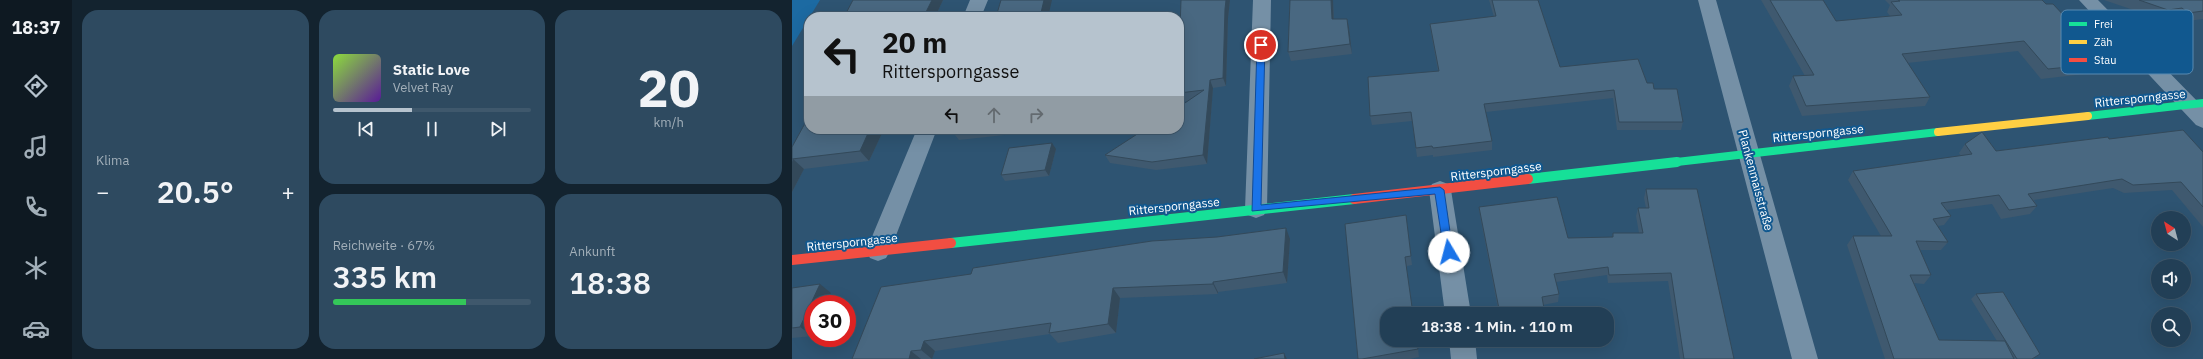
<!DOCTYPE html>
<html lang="de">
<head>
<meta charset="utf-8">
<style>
	body { margin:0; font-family:"IBM Plex Sans",sans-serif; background:#2e4a60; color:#f1f3f6; height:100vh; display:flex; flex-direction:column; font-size:15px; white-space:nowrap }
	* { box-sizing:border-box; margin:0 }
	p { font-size:13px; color:#a2afb9 }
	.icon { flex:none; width:22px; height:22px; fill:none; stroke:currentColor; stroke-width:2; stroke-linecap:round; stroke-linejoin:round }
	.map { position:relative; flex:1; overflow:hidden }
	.side { display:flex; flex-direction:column; gap:10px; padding:10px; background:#13232f; width:720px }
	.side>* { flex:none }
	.guide { position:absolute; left:12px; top:12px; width:380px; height:122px; border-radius:16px; box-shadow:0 4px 16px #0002,0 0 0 1px #3f586c; background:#b6c3ce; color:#111; overflow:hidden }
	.needle { width:26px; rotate:324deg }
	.controls { position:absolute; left:1359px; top:211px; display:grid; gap:8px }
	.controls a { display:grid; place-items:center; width:40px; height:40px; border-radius:50%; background:#223f56; box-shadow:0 4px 16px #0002,0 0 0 1px #3f586c; font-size:20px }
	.speed { position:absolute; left:12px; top:295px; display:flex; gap:8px; font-size:20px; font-weight:700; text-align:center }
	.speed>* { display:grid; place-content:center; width:52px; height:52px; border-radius:50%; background:#223f56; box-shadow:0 4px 16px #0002,0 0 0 1px #3f586c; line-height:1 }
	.speed .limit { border:6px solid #d22; background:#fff; color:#111 }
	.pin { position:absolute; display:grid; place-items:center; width:34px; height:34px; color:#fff; margin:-17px; border:2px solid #fff; border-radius:50%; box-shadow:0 1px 4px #0007 }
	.me { position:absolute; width:44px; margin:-22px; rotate:352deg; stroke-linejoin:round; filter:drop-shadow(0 0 3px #0008) }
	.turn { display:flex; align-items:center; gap:14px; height:84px; padding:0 12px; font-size:18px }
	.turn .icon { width:52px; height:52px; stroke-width:2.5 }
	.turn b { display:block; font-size:28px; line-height:34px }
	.lanes { display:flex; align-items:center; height:38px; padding:0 12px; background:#0003; justify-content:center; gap:20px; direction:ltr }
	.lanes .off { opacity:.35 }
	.big { font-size:30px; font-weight:600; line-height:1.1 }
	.side .widget { flex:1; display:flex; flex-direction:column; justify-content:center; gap:6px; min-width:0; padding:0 14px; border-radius:16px; background:#2e4a60 }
	.side .dial { align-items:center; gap:0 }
	.dial b { font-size:52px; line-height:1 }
	.song { display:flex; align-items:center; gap:12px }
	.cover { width:48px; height:48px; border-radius:6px; background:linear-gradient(135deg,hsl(90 70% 55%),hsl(270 70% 35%)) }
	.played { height:4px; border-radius:2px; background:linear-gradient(90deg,#b6c3ce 40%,#3f586c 40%) }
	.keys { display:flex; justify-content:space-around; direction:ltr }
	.heat { display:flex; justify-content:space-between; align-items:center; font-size:22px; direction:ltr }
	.charge { height:6px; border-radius:3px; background:linear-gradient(90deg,#34c759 67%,#3f586c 0) }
	.side .tiles { flex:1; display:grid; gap:10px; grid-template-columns:repeat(3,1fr) }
	.widget:first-child { grid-row:span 2 }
	.trip { position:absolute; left:588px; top:307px; width:234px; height:40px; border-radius:16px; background:#223f56; box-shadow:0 4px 16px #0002,0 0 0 1px #3f586c; font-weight:600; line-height:40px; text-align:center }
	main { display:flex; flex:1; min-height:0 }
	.menu { display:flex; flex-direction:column; width:72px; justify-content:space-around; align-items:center; background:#0e1922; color:#a2afb9 }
	.menu .icon { width:28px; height:28px }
	.menu .on { color:#b6c3ce }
	.menu b { font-size:18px; color:#f1f3f6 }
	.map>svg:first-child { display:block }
	.green { fill:#1c6aa2 }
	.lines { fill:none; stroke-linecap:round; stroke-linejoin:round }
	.street { fill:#7590a6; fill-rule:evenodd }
	.fast-far1 { stroke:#16e098; stroke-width:8 }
	.fast { stroke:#16e098; stroke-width:10 }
	.slow { stroke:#ffcf43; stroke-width:8 }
	.jam { stroke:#f24e42; stroke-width:10 }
	.wall { fill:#3f596f }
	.shaded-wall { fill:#33495a }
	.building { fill:#496881; stroke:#33495a }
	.route { fill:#1a73e8; stroke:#114b97 }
	.labels { text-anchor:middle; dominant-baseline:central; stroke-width:4; stroke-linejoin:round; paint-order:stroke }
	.street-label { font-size:12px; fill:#fff; stroke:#11588f }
	.key { fill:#11588f; stroke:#588ab1; stroke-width:1 }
	.key-label { font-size:11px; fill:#fff }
</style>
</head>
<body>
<main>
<nav class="menu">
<b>18:37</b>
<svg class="icon on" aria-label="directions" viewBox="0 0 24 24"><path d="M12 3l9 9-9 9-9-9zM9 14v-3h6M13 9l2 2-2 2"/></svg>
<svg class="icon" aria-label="music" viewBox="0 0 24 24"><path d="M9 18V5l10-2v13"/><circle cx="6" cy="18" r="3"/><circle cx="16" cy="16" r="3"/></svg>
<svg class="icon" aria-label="phone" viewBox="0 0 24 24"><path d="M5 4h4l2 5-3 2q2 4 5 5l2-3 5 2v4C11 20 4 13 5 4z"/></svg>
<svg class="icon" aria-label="climate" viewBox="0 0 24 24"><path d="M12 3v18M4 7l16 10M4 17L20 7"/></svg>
<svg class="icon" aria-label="car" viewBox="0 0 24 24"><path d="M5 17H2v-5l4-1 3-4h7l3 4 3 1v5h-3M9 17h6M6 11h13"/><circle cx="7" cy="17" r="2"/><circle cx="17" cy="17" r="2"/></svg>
</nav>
<section class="side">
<div class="tiles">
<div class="widget"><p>Klima</p>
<div class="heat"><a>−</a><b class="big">20.5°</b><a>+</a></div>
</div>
<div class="widget">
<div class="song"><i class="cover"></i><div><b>Static Love</b><p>Velvet Ray</p></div></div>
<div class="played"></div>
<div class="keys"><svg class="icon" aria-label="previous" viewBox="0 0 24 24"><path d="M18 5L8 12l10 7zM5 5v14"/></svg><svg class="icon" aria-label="pause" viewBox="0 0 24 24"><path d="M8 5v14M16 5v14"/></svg><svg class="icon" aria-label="next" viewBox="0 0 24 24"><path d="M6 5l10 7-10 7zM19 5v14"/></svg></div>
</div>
<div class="widget dial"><b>20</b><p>km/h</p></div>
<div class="widget"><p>Reichweite · 67%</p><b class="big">335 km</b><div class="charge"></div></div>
<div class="widget"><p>Ankunft</p><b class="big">18:38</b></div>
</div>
</section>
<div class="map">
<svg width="1411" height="359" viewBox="0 0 1411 359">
	<rect width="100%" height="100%" fill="#2e5472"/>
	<!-- green -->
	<path class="green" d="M0,0H28L0,46Z"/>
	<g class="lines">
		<!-- street -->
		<path class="street" d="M178,0H196L189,17H171Z
			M461,0H479L475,209L472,215L464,218L456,215L453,209Z
			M906,0H924L1026,359H1000Z
			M1287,0H1306L1411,107V128L1404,125Z
			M125,129H145L98,251L94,258L86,261L78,258L74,251Z
			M648,181L656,184L659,190L679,314H653L637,190L640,184Z
			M657,340H683L685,359H659Z"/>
		<!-- fast-far1 -->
		<path class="fast-far1" d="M1296,116L1411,103
			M876,163L1146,132"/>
		<!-- fast -->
		<path class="fast" d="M736,179L885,162
			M159,243L562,199"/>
		<!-- slow -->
		<path class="slow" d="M1146,132L1296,116"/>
		<!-- jam -->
		<path class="jam" d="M562,199L736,179
			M0,260L159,243"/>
	</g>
	<!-- wall -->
	<path class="wall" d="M151,0L143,17H52Z
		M389,0H438L436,18L434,86L421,88L415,164L364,170L318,163L313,155L396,101L387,102V59Z
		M498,0H541L542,19H555L557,28L560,54L499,61L496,52Z
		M697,0H746L768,67L855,83L862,89L891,122L889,130H825L821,98L694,112L700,141V150L641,157V155L625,157L620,121L580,125L578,116L646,71L639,33L638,24L702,17Z
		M969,0H1031L1044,21L1098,16L1095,12L1098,5L1093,0H1250L1254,4L1288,33L1327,62L1319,71L1249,79L1226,51L1115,63L1138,97L1133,106L1010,116L997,86L1001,76H1013Z
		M1312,0H1411V19L1388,22L1382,18L1368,19Z
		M92,129L77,161L12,169L0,192V147Z
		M159,129H231L230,133L167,140L159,130Z
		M1317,139L1411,152V227L1380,190L1332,193L1321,188L1242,200L1245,206L1238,214L1209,219L1200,204L1154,210L1159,216L1152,225L1146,226L1156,242L1149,250H1128L1139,275L1132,284L1122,283L1147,340L1205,341L1179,299L1184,294L1243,359H1093L1055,245L1061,236H1089L1056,180L1061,171L1169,156L1167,153L1173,144L1204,151Z
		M264,149L257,176L213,181L209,175Z
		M854,189L942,359H888L876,281L816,283L815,275L764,282L767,294L766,302L751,305L753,314H707L688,216L687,207L776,238L820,237L821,233H847L844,216L846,208H854L852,198Z
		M615,225L620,265L615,266L595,340H625L627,357L618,359H566Z
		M498,239L495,283L426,292V294L328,298L324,333L266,343L258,334L143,351L140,359H60L179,274Z
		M0,288L39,293L21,304V336L0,338Z"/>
	<!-- shaded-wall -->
	<path class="shaded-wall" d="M140,0H151L143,17H137L134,12Z
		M252,0H260L256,17H248Z
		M434,0H438L436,18L434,86L431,78L433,9Z
		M539,0H541L542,28L540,19Z
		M555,19L557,28L560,54L558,44Z
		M418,80L421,88L415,164L411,155Z
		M78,129H92L77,161L68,151Z
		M226,129H231L230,133Z
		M260,143L264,149L257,176L253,170Z
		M1,159L12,169L0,192V162Z
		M494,228L498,239L495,283L491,272Z
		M421,282L426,292V294L421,284Z
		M28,284L39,293L34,304H21V336L8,327Z
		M321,288L328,298L324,333L316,324Z
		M132,341L143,351L140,359L129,350Z
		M119,351L129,359H117Z
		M492,353L495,359H493Z"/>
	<!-- building -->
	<path class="building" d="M61,0H140L134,12L107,15L106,17H52Z
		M209,0H252L248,17H204Z
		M389,0H434L433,9L431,78L418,80L411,155L360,162L313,155L353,129H387V107L412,90L387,93V59Z
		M498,0H539L540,19H555L558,44L496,52Z
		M700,0H746L768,67L846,59L855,83H861L862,89H885L891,122H827L822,90L692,104L700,141L641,148L640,146L624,148L619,112L578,116L576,77L647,71L638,24L704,16Z
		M978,0H1031L1044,21L1110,15L1099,2L1108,1L1106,0H1250L1254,4H1261L1288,33L1299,32L1327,62L1256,69L1232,41L1110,54L1138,97L1014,106L1001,76L1022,75Z
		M1347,0H1411V11L1396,13L1390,8L1376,10Z
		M17,116V129H78L68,151L0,159V147Z
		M159,129H172L159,130Z
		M1391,130L1411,152V207L1389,182L1341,185L1330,179L1236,194L1245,206L1217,210L1207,195L1149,203L1159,216L1141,219L1156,242L1124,241L1139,275H1118L1147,340L1213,341L1222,359H1102L1061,236H1100L1061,171L1180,154L1173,144L1190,132L1204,151L1316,137L1317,139Z
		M260,143L253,170L209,175L217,148Z
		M854,189H905L942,359H892L879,273L817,275L816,267L762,274L767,294L750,297L753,314H708L687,207L765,197L776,238L821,237V233H851L846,208H857Z
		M614,215L619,256L613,257L621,314H595V340H624L626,349L570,359H566L553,224Z
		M494,228L491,272L421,282V284L321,288L316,324L257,333L259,323L132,341L129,350L119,351L117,359H60L89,287L179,274L181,268L360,241L425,237Z
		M28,284L8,327L0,328V288Z
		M1211,292L1248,354L1240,359H1225L1184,294Z
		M492,353L493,359H462Z"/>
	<!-- route -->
	<path class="route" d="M469,42L473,45L469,205L648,187L652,190L661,252L660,255H653L652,252L643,194L460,211L465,45Z"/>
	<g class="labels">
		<!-- street labels -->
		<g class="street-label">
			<text transform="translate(1348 98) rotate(-6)">Rittersporngasse</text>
			<text transform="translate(1026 133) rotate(-6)">Rittersporngasse</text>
			<text transform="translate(704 171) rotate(-7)">Rittersporngasse</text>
			<text transform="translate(964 180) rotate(75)">Plankenmaisstraße</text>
			<text transform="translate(382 206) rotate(-6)">Rittersporngasse</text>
			<text transform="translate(60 242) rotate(-6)">Rittersporngasse</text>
		</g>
	</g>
	<!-- legend -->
	<rect x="1269" y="10" width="132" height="64" rx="6" class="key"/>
	<rect x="1277" y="22" width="18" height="4" fill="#16e098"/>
	<rect x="1277" y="40" width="18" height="4" fill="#ffcf43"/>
	<rect x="1277" y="58" width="18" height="4" fill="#f24e42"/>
	<g class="key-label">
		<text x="1302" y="28">Frei</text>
		<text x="1302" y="46">Zäh</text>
		<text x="1302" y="64">Stau</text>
	</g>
</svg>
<div class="controls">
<a><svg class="needle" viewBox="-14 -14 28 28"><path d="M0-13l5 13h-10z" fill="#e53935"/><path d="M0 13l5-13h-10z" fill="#a2afb9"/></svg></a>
<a><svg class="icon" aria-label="sound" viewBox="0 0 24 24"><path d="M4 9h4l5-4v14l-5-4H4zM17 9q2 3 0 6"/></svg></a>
<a><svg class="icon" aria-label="search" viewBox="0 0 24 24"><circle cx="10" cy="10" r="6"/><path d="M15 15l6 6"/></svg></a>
</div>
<div class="speed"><div class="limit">30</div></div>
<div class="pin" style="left:469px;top:45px;background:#d93025"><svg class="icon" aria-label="arrive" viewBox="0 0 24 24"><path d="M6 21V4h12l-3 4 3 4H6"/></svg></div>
<svg class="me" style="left:657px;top:252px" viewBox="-20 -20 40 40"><circle r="19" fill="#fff"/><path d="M0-13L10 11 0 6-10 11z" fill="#1a73e8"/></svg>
<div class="trip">18:38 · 1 Min. · 110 m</div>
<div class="guide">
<div class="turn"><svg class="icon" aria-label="left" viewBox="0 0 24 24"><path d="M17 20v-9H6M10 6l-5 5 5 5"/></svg><div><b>20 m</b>Rittersporngasse</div></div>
<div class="lanes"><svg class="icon" aria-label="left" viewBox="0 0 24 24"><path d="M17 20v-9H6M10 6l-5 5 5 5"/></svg><svg class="icon off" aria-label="ahead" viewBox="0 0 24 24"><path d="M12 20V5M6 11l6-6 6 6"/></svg><svg class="icon off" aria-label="right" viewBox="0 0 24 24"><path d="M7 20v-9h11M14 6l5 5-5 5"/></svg></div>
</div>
</div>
</main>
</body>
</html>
